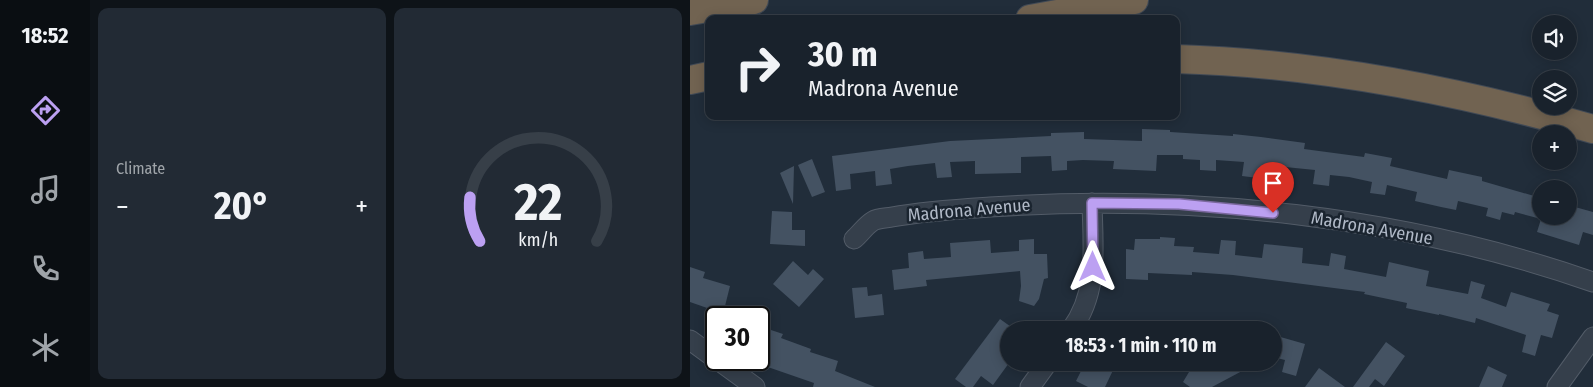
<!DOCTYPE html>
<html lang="en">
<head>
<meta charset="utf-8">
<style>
	body { margin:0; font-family:"Fira Sans Condensed",sans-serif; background:#222a34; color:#f1f3f6; height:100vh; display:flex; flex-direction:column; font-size:19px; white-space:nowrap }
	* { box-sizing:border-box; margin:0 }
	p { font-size:16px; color:#9fa4a9 }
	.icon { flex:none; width:28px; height:28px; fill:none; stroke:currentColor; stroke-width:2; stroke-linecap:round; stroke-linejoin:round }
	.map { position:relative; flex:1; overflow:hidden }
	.sheet { display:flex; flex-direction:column; gap:8px; padding:8px; background:#0e1318; width:600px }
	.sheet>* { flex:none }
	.banner { position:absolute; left:15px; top:15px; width:475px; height:105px; border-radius:10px; box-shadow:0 2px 12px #0003,0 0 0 1px #373f48; background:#19222c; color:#f1f3f6; overflow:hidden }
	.fabs { position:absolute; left:842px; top:15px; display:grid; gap:10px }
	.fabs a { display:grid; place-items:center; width:45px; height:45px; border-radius:50%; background:#19222c; box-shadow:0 2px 12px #0003,0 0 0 1px #373f48; font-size:25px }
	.speed { position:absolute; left:15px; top:306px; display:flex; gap:10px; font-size:25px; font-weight:700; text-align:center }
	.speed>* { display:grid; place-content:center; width:65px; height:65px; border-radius:50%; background:#19222c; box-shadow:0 2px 12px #0003,0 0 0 1px #373f48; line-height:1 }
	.speed .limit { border:2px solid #111; border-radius:8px; background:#fff; color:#111 }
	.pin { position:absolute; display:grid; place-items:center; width:42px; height:42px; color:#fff; margin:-51px -21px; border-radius:50% 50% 50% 0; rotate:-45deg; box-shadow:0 0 5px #0007 }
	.pin .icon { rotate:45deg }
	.me { position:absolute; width:55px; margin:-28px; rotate:0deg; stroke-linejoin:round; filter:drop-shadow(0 0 4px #0008) }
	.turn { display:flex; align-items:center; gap:18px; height:105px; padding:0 20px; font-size:22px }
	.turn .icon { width:65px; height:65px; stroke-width:2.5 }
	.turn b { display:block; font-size:35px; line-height:42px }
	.big { font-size:38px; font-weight:700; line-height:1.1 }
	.sheet .card { flex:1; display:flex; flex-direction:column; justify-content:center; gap:8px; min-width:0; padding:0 18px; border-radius:10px; background:#222a34 }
	.sheet .dial { align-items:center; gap:0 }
	.dial svg { height:130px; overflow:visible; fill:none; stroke:#373f48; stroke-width:7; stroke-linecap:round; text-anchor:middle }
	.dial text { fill:#f1f3f6; stroke:none }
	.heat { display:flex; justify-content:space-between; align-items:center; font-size:28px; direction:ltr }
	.sheet .tiles { flex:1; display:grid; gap:8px; grid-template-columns:repeat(2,1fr) }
	.trip { position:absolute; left:310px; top:321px; width:282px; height:50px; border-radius:25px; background:#19222c; box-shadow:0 2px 12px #0003,0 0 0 1px #373f48; font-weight:700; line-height:50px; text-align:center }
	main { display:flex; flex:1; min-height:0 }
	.menu { display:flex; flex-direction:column; width:90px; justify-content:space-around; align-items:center; background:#0a0e12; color:#9fa4a9 }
	.menu .icon { width:35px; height:35px }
	.menu .selected { color:#bca0f2 }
	.menu b { font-size:22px; color:#f1f3f6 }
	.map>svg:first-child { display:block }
	.building { fill:#445262 }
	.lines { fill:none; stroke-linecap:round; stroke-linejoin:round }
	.minor-casing { stroke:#535c68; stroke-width:21 }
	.highway-casing { stroke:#404955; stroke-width:30 }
	.minor { stroke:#353f4b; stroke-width:19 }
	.highway { stroke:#716351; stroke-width:28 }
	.route-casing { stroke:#7a689d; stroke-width:12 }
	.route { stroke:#bca0f2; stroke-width:9 }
	.labels { text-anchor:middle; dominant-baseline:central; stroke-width:5; stroke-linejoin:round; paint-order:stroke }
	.street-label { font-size:18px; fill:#b0b9c7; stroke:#1a242f }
</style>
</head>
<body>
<main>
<nav class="menu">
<b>18:52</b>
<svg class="icon selected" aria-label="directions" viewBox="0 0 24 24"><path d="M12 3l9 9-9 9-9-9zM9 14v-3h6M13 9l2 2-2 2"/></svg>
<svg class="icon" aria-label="music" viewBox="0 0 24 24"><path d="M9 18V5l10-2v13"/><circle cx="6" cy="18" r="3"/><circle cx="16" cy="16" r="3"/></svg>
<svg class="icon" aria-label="phone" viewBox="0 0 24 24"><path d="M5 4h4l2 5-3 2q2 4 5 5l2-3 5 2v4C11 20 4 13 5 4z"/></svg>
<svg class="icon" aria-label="climate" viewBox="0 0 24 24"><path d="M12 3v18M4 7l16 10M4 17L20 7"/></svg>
</nav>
<section class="sheet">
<div class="tiles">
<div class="card"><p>Climate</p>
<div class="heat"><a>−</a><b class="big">20°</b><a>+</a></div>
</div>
<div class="card dial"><svg viewBox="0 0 100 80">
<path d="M14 69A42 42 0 1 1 86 69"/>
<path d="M14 69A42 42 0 0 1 8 42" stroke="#bca0f2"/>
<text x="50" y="56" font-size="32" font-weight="700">22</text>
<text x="50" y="72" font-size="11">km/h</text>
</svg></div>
</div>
</section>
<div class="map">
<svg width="903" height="387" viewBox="0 0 903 387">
	<rect width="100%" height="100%" fill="#212d3a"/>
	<!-- building -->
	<path class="building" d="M452,129L480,130V132L543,136V134L571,137L615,143L614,149L674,157L675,153L702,158L700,166L757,179L759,170L792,177V181L851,198V217L882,216L885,207L903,212V235L893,232L889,245L847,232L851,219L825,212L824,215L812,212L810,220L796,216L798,208L768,201L766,210L751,207L725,201L727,192L697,185L695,195L680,193L682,182L659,177L640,175L639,186L623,184L625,170L595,167L593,181L552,176L554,162L526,160V171L510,170V160L493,159V155H467L466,171L423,169L424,161L393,160L377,161V170L362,171L361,156L331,157V173L285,174V161L260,162L262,177L247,178L245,163L218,166L200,169L202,184L186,186L185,171L160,174L161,189L146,191L142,156L260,141L361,136V133L394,132V139L452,141Z
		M122,159L135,192L122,197L108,165Z
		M104,166L103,204L90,173Z
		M82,211L102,212V230H115V246L80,244Z
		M470,237L485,238L484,246L504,247L503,252L529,254L531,240L546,241L545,255L572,258L574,244L613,248L612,263L639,266L641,253L656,256L654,269L696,277L699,262L739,271L736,286L778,294L781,281L795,285L791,298L816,307L821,292L860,304L857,311L869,315L862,338L851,335L845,356L832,352L836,335L786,318L785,323L749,314V315L716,308L717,303L674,294L675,292L543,275L502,272V275L458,273V280L436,279V249L444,250L445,239H470Z
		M344,239V254H357L358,278L354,279L349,299L344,306L329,301L331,286L330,271L236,280L237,286L204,290L202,270L219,268L218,253L233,251L234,259L261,257L260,243L300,240L301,253L329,251V240Z
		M103,261L118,275L123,269L134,279L109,307L83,284Z
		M0,267L15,272L13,278L40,286L32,318H17L20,309L0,302Z
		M177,287L178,296L192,294L194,315L165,318L162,288Z
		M310,319L324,329L319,330V363L303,385L291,376L283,387H276L265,379Z
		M78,329L93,334L91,338L121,349L120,352L148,361L145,371L185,387H123L124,383L69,364V357Z
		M587,336L615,344L606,376L592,372L595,360L587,358L588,355L584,353V345Z
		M696,342L715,356L694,386L685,379L679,387H663Z
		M405,362H427L415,387H398L386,381L393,367L400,371Z
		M505,362H569L522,387H500L493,382Z
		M798,366L817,375L812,387H789Z
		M629,368L655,387H615Z"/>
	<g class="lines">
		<!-- minor casing -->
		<g class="minor-casing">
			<path id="minor" d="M164,239C170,234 176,225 183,221C188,218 197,218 202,217C234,211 268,209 300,207C502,194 711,215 903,282
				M381,330C409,292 403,248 402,203
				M0,340L26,359
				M28,360L65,387
				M340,387L358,362
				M867,387L903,337"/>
		</g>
		<!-- highway casing -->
		<g class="highway-casing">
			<path id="highway" d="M0,11L64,0
				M340,19L444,0
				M486,59C628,63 767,90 903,129
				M0,80L19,76"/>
		</g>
		<!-- minor -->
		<use href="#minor" class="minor"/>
		<!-- highway -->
		<use href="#highway" class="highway"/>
	</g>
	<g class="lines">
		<!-- route casing -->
		<g class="route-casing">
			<path id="route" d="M403,267L402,203L489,204L583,213"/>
		</g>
		<!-- route -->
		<use href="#route" class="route"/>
	</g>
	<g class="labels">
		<!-- street labels -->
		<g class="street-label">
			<text transform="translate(279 210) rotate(-5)">Madrona Avenue</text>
			<text transform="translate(682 228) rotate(10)">Madrona Avenue</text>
		</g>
	</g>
</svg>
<div class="fabs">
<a><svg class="icon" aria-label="sound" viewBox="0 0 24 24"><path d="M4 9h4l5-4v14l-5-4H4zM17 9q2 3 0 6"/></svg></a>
<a><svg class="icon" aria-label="layers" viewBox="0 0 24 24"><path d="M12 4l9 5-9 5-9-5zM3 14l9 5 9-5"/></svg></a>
<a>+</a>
<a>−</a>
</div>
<div class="speed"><div class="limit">30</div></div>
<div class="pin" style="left:583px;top:213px;background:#d93025"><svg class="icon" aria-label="arrive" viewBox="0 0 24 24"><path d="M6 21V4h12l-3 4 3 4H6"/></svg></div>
<svg class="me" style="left:403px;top:267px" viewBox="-20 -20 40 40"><path d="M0-17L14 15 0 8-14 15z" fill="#bca0f2" stroke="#fff" stroke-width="4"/></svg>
<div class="trip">18:53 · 1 min · 110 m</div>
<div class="banner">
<div class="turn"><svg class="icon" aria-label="right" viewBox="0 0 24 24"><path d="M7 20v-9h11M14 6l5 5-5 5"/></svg><div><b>30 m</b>Madrona Avenue</div></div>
</div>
</div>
</main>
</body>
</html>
